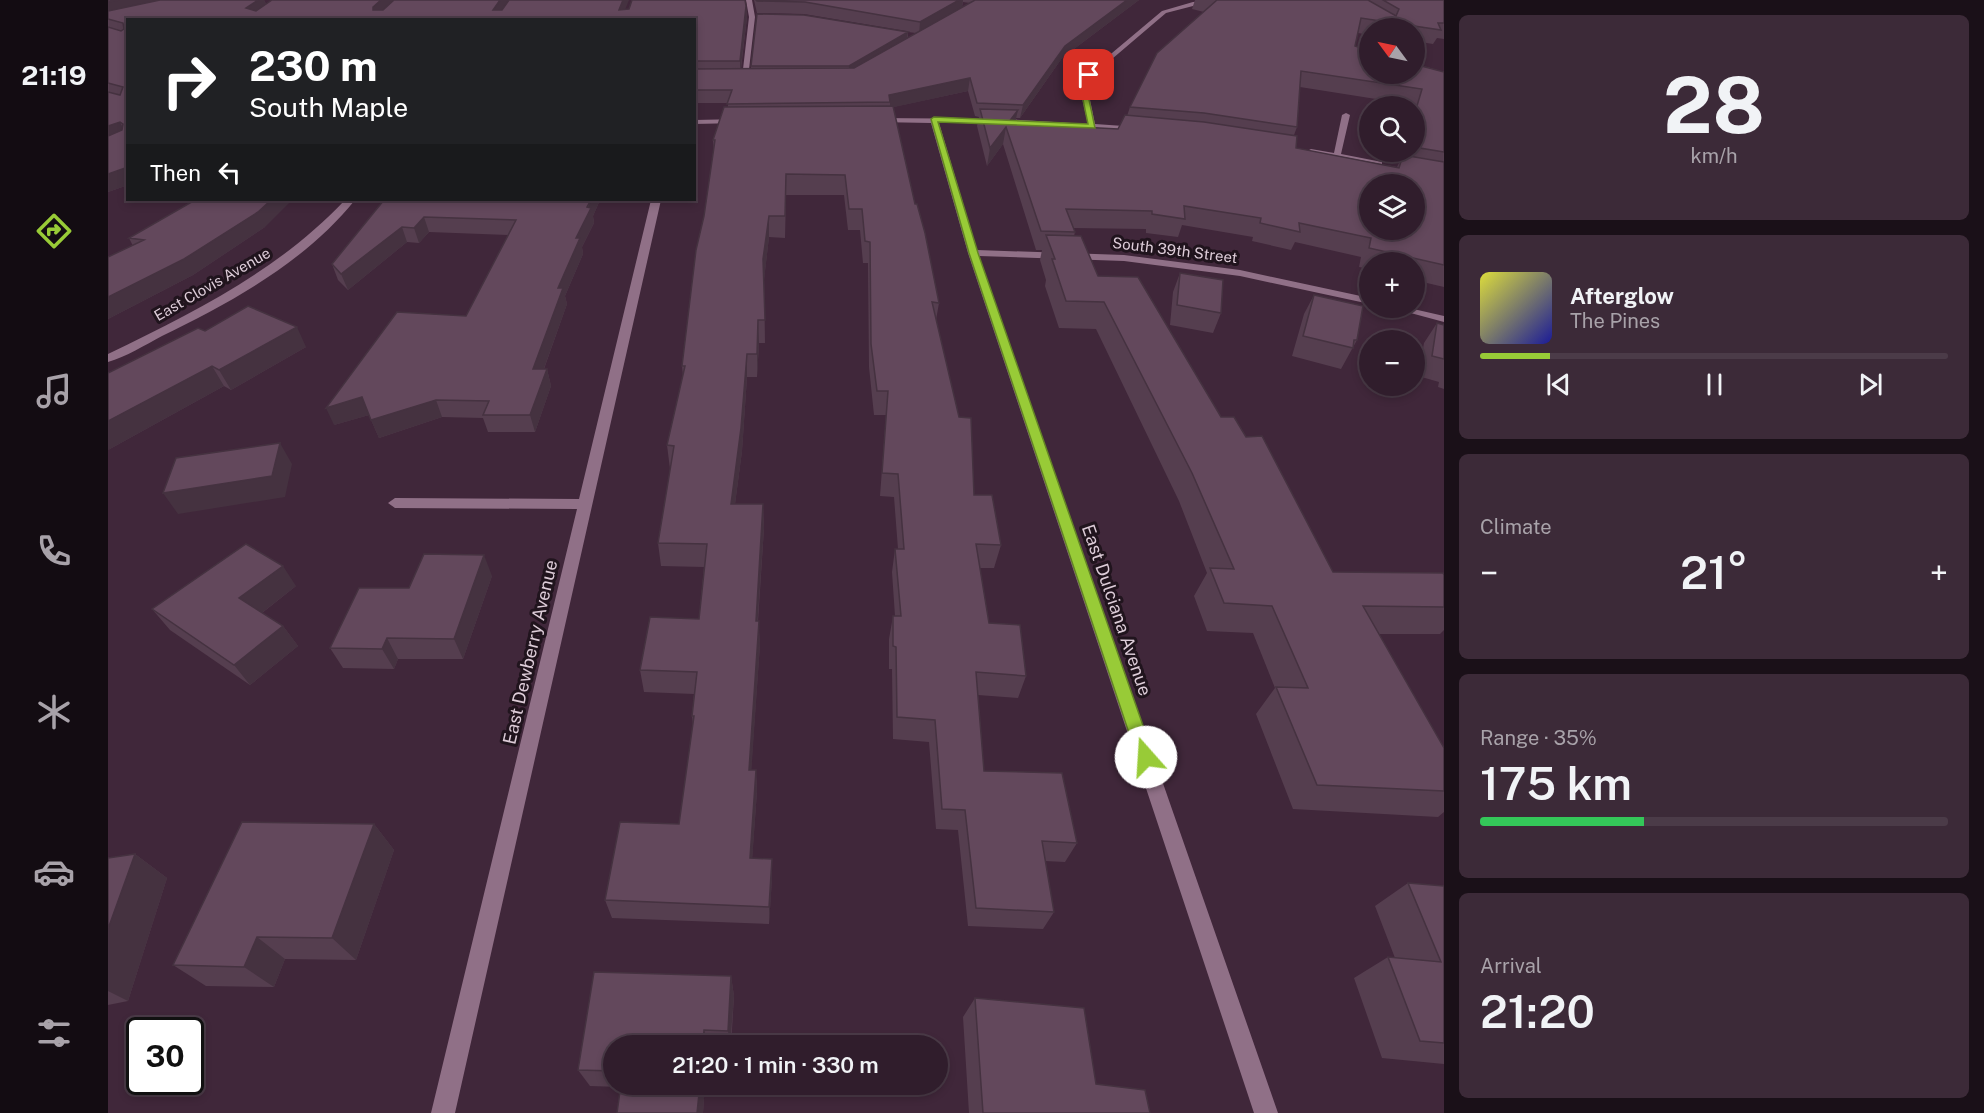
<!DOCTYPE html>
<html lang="en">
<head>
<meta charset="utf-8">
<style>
	body { margin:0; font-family:"Public Sans",sans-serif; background:#3c2a38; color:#f1f3f6; height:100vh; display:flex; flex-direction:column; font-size:22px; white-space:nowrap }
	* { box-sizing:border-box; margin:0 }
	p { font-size:20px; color:#a8a2a9 }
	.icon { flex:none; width:33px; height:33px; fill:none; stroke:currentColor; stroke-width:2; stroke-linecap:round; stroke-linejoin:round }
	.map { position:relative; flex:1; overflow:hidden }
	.side { display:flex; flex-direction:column; gap:15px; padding:15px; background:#1a1018; width:540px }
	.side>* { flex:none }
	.hud { position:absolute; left:18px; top:18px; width:570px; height:183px; border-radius:0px; box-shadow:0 3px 9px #0003,0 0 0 2px #4b3b48; background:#202124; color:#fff; overflow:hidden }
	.needle { width:39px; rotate:303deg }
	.buttons { position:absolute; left:1251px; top:18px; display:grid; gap:12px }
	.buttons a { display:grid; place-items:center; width:66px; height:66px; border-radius:50%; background:#301d2c; box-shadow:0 3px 9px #0003,0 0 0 2px #4b3b48; font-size:30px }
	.speed { position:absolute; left:18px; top:1017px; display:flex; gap:12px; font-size:30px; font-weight:700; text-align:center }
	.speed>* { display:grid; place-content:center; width:78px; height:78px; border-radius:50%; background:#301d2c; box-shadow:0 3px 9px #0003,0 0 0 2px #4b3b48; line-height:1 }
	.speed .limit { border:3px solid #111; border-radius:9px; background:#fff; color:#111 }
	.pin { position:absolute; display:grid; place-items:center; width:51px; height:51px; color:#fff; margin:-26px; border-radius:12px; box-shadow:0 3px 9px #0006 }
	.me { position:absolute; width:66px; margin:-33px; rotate:341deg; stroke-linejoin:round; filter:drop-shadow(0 0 4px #0008) }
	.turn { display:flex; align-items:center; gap:21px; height:126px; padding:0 24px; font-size:27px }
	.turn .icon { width:78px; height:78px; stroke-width:2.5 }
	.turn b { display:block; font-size:42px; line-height:51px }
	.then { display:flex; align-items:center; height:57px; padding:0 24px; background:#0003; gap:12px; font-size:22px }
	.big { font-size:45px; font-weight:600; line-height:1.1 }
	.side .widget { flex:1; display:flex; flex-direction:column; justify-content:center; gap:9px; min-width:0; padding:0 21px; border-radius:9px; background:#3c2a38 }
	.side .dial { align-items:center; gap:0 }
	.dial b { font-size:78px; line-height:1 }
	.song { display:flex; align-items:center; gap:18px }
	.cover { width:72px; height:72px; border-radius:9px; background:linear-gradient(135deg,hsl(60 70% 55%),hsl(240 70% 35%)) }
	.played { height:6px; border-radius:3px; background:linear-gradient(90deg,#98cb37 15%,#4b3b48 15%) }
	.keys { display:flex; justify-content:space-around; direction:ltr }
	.heat { display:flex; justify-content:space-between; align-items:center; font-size:33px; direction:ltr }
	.charge { height:9px; border-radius:4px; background:linear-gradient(90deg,#34c759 35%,#4b3b48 0) }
	.trip { position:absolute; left:495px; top:1035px; width:345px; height:60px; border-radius:30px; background:#301d2c; box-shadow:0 3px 9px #0003,0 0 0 2px #4b3b48; font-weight:600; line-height:60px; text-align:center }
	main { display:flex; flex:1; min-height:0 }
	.tabs { display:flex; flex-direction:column; width:108px; justify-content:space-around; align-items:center; background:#130c12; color:#a8a2a9 }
	.tabs .icon { width:42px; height:42px }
	.tabs .active { color:#98cb37 }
	.tabs b { font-size:27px; color:#f1f3f6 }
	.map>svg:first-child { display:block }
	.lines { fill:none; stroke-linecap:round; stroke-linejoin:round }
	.minor { fill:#907087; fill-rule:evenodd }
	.wall { fill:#553e4f; fill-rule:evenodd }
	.shaded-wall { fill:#453240 }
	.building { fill:#63485c; stroke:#453240; stroke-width:1.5; fill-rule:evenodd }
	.route { fill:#98cb37; stroke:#638424; stroke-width:1.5 }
	.labels { text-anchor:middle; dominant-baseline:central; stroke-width:6; stroke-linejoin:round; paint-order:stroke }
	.far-street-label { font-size:15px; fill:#ddccd8; stroke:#20141d }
	.street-label { font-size:18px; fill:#ddccd8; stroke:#20141d }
</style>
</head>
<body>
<main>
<nav class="tabs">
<b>21:19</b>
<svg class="icon active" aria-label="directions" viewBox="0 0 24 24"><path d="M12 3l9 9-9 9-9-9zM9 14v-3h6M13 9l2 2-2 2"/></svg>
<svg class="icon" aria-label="music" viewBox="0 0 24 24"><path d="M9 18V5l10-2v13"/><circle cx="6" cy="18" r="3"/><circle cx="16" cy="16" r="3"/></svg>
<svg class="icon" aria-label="phone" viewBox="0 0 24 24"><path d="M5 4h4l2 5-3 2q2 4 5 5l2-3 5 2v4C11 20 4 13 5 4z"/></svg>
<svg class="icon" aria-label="climate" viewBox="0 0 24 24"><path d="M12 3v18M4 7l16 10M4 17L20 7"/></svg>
<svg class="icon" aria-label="car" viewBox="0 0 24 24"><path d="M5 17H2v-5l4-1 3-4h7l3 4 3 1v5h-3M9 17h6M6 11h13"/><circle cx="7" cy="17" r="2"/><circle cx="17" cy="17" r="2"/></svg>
<svg class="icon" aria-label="filters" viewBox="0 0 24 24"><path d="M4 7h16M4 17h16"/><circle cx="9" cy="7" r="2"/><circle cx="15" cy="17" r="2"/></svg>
</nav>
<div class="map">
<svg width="1336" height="1113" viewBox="0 0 1336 1113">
	<rect width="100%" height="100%" fill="#40273a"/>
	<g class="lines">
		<!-- minor -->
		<path class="minor" d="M638,0H644L647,17L640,78L637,80L634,78L641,17Z
			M1107,0H1127L1085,6L1058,13L984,76L980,90L987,124L1030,127L1034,129L1033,131L897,123H831L869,250L1016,255L1132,270L1262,298V304L1132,276L1016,261L871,256L1170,1113H1146L860,253L823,123L769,122L765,120L769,118L897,119L980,124L972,90L979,74L1054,11L1085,2Z
			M1238,113L1242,115L1233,154L1274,162V166L1199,151L1203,149L1226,153L1234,115Z
			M634,119L631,123L586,124V120Z
			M237,200H247C197,262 124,302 54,336C37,345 18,357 0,362V354C87,312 171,270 237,200Z
			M543,200H553L347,1113H323L469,509L287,508L280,503L287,498L471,499Z
			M1284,308H1301L1336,316V322Z"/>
	</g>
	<!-- wall -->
	<path class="wall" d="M0,0H156L158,4L517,10L638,6L639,17L633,69H643V66L798,31L696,14L649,13L646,0H1031L954,58L912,118H908L907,124L1010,129L1019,116L1022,107L1096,12L1084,9L1087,0H1336V39L1329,38L1325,44L1306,41V28H1262V35L1250,33L1247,46L1336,72V287L1306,280V262H1262V269L1251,267L1253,257L1187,242L1183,250L1144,241L1145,237L1074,225L1070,237L1038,233V229L965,228L967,232L966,236L990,276L1113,417L1225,572L1336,575V630L1332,634H1271L1336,748V812L1330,817L1185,809L1148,714L1167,688L1145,633L1099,631L1086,596L1099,573L1071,501L988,329L951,328L937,286L938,280L932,260L934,250H928L895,144L879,166L869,126L871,117L867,116L860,91L785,107L807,204L831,303L828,320L866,495L893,545L886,568H872L881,623L918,676L910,698L870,695L876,771L969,843L957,862L937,861L946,912L935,929L860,926L850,830L828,829L821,742L785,739L784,669H781V639L785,616H787L784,572L787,549H790L786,497L772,496L778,415H766L761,367L760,263H755L752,230H740L736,195H678L677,238L661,237L656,279L657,343H651L649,377H639L634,451L627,504H655L656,528L650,621L652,644L643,770H648L649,791L644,859H664V878L661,924L504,918L497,900L571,824L585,725L584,716L586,694L536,692L532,670L591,619L596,567L553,566L550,543L562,469L559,445L575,376L574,366L606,153L605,140L620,107V103H586V20H20V185L0,192ZM855,2L862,3L854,7ZM800,32L808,33L800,38ZM1192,87L1306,105V152H1292L1289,163H1291L1289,167L1188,148L1186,135L1189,127Z
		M276,200H492L485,216L486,223L474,247L475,254L457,296L459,304L436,369H439L443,386L427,432H380L375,418L334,417L271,438L261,415L226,425L358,316L400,235L321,232L311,243L299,242L240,290L230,280L224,264Z
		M157,227L85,275L0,319V257L25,246L21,238Z
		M1072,273L1113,313L1105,333L1062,325L1065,292Z
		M1206,295L1249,340L1233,369L1184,356L1196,314Z
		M1329,323L1336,325V389L1330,387L1331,382L1310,376L1316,343Z
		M97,331L198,347L123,390L116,386L0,450Z
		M384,576L355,659H290L286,669L235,668L222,648L301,588Z
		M188,586L154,613L175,626L190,646L142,685L62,630L44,609Z
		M266,824L286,850L248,960L177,959L166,987L98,986L65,965Z
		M27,854L59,878L20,1001L0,1005V858Z
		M1300,883L1336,886V1064L1274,1058L1246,978L1280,957L1287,958L1267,906Z
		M486,972L623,976L626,996L623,1046H506V1084H597L595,1113H509L513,1087L482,1086L470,1070Z
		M867,998L988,1084L1042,1113H861L855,1017Z"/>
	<!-- shaded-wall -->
	<path class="shaded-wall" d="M11,0H70L0,15V2Z
		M150,0H156L160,8L143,20L138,8Z
		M273,0H289L268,20L265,10V7Z
		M392,0H401L389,20L385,10Z
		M515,0H521L513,20L511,10Z
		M851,0H855L854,9L811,34L812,22Z
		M1019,0H1031L954,58L912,118L915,105L957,46Z
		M638,6L639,17L632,74V61Z
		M800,32L799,39L740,74L741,66Z
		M862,78L860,91L782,108V102L781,95Z
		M910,110L906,127L900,123Z
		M12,122L19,136L0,144V126Z
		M898,127L895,144L879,166L882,148Z
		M20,167V185L0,192V174Z
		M163,200H184L157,227L85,275L0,319V297Z
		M483,200H492L485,216L486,223L474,247L475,254L457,296L459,304L430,385L425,369L450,288L468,238Z
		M661,216V237L656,281L655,259Z
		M316,217L321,232L311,243L306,228Z
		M294,227L299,242L240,290L233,274Z
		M650,320L651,343L649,377V354Z
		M189,327L198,347L123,390L111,370Z
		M639,354V377L634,451L624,527L623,504Z
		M104,366L116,386L0,450V421Z
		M439,369L443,386L427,432L422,415Z
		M254,397L261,415L226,425L218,408Z
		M328,400L334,417L271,438L263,420Z
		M172,443L184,464L177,497L70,514L55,493Z
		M655,504L656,528L648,644V621Z
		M376,555L384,576L355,659L346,639Z
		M175,566L188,586L146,619L131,598Z
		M651,621L652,644L642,791L641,770Z
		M175,626L190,646L142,685L126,665Z
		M279,638L290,659L286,669L274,649Z
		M648,770L649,791L643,877L642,858Z
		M266,824L286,850L248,960L224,938Z
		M27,854L59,878L20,1001L0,991V929Z
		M664,859V878L661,924V907Z
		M149,937L177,959L166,987L136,967Z
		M623,976L626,996L622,1046L620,1031Z
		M596,1030L600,1046H595Z
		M592,1084H597L595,1113H589Z"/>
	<!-- building -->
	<path class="building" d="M0,0H11L0,2Z
		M52,0H150L138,8L148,11L164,0H273L265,7V10H275L286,0H392L385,10H394L401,0H515L511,10L521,9L524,0H637L638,6L632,61H586V20H20V167L0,174V136L14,130L15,124L12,122L0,126V92L12,95L15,87L0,83V27L13,31L16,29L15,23L0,19V11Z
		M648,0H851L812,22L697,2L649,1Z
		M867,0H1019L957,46L915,105L869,103L862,78L781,95L782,102L619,104L624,90H586V69L746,68Z
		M1109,0H1260L1288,16L1291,9L1275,0H1336V23H1330L1333,30L1253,18L1247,46L1262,51V74H1306V64L1336,72V152L1306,147V116L1314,89L1193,71L1189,127L1096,113L1022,107L1049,53Z
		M649,14L696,15L800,32L741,66H643Z
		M785,106L807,204H809L817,233L831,303L824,302L851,417L863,418L866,495H884L893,545L868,544L881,623L912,625L918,676L868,672L876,771L954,773L969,843L934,841L946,912L868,908L857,810L834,809L827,720L789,717L788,647L785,646V616H793L787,549H796L790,474L774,473L780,391H769L763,344L762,242L757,241L754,209H741L737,175L678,174L677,216H661L655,259L657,320H650L649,354H639L633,428L623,504H655L648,621H651L641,770H648L642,858L664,859L661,907L497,900L512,822L571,824L586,716H584L589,672L532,670L542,617L591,619L599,544L550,543L566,446L559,445L577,366H574L588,250L596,216L607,140H605L616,107Z
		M872,109L910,110L900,123L1010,129L1017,115L1096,122L1189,136L1188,148L1291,168L1295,155L1336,162V265L1261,248L1263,238L1191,223L1192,232L1152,223L1153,218L1076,206L1077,219L1044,214V211L958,209L967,232L933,231L898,127L882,148ZM1262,184H1306V230H1262Z
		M87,200H163L150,212L76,259L0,297V257L36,240L21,238Z
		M276,200H483L479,207L483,208L468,238H472L450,288H455L425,369H439L422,415H375L381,401L328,400L263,420L254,397L218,408L289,312L358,316L408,220L316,217L306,228L294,227L233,274L224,264Z
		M938,235L973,236L990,276L1030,277L1113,417H1126L1138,437L1154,436L1225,572L1335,573L1336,575V607L1255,606L1336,748V791L1209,785L1168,687L1200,688L1164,606L1116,603L1102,568L1126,569L1084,473L996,302L958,301L944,259H947Z
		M1072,273L1115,280L1113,313L1069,305Z
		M1206,295L1255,306L1249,340H1246L1245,348L1195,336Z
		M140,306L189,327L111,370L104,366L0,421V373L90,328L97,331Z
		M1329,323L1336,325V359L1324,356Z
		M172,443L164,476L55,493L68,458Z
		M138,544L175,566L131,598L175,626L126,665L44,609Z
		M316,554L376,555L346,639L279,638L274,649L222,648L251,588H301Z
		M134,822L266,824L224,938L149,937L136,967L65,965Z
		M27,854L0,929V858Z
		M1300,883L1336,886V1043L1312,1041L1280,957L1333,962Z
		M486,972L623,976L620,1031L596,1030L595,1046H506V1071L470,1070Z
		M867,998L976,1008L988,1084L1037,1090L1042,1113H875Z
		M513,1084H592L589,1113H509Z"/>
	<!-- route -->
	<path class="route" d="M981,74L984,75L979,90L987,128L830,122L870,253L1046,757L1043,763L1038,765L1032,763L1029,757L861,253L823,119L826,117L980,124L973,90Z"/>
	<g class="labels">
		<!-- far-street labels -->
		<g class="far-street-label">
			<text transform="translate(1067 250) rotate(7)">South 39th Street</text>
			<text transform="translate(104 284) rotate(-30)">East Clovis Avenue</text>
		</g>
		<!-- street labels -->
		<g class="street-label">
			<text transform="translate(1009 610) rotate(71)">East Dulciana Avenue</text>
			<text transform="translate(422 652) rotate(-77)">East Dewberry Avenue</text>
		</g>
	</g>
</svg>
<div class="buttons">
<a><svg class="needle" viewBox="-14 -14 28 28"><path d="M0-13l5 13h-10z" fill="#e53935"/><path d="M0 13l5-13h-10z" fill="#a8a2a9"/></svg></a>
<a><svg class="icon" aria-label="search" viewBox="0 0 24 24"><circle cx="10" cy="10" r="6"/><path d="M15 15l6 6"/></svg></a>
<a><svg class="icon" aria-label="layers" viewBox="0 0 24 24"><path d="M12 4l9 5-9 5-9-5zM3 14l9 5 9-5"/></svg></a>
<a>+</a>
<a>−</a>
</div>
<div class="speed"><div class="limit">30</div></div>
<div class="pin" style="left:981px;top:75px;background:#d93025"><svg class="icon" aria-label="arrive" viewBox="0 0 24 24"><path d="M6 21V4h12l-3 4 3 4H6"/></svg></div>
<svg class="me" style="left:1038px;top:757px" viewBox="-20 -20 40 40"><circle r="19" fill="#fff"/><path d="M0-13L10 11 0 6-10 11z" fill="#98cb37"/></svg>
<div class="trip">21:20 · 1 min · 330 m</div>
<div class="hud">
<div class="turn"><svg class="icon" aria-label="right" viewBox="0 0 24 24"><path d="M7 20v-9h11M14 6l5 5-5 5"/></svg><div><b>230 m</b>South Maple</div></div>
<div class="then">Then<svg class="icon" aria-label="left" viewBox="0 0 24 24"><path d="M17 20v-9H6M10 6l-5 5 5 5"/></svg></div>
</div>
</div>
<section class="side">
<div class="widget dial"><b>28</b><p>km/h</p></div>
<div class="widget">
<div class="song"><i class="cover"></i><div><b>Afterglow</b><p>The Pines</p></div></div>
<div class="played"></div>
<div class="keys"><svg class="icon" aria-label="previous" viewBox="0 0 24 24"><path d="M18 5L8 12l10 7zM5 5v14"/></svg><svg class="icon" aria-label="pause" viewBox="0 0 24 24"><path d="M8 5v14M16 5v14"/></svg><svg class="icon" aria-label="next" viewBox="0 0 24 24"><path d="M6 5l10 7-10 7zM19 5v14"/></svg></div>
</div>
<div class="widget"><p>Climate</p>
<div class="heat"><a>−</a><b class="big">21°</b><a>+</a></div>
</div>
<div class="widget"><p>Range · 35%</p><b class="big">175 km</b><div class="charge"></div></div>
<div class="widget"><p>Arrival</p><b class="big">21:20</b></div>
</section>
</main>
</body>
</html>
